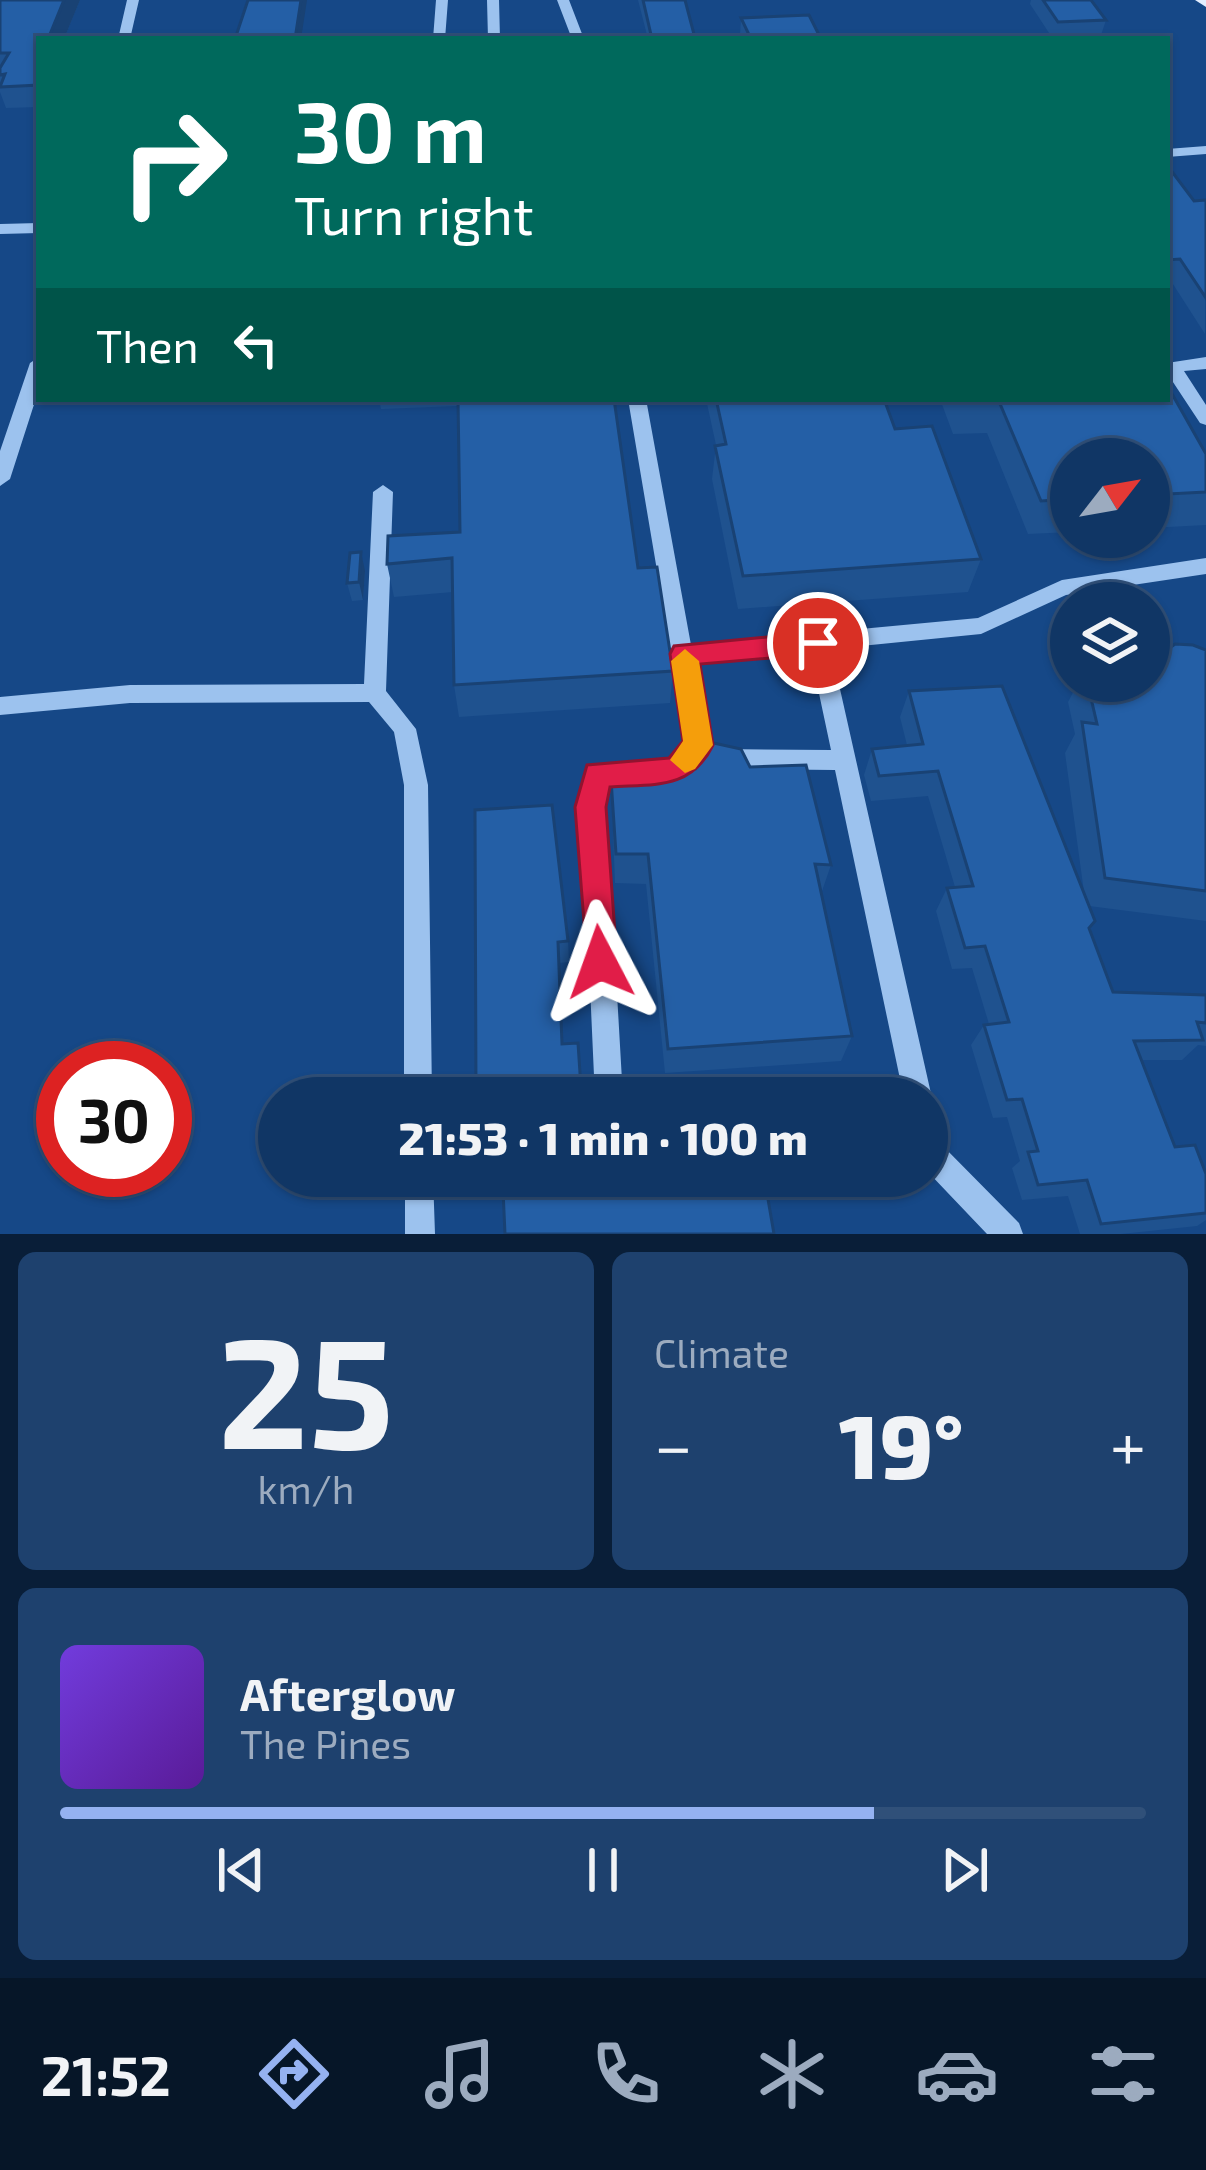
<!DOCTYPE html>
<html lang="en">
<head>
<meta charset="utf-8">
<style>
	body { margin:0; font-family:"Exo 2",sans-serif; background:#1e416e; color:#f1f3f6; height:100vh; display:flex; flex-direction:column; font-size:45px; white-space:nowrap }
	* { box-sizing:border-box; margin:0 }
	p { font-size:39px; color:#9cabbf }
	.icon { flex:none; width:66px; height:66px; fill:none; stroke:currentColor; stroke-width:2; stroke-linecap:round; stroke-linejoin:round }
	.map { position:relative; height:1234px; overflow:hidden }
	.details { display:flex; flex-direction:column; gap:18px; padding:18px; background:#091e38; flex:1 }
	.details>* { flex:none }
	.hud { position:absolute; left:36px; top:36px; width:1134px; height:366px; border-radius:0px; box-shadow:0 3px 9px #0004,0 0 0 3px #305079; background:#00695c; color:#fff; overflow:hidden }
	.needle { width:78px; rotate:59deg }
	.controls { position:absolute; left:1050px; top:438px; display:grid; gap:24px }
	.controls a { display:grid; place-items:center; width:120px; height:120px; border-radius:50%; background:#103665; box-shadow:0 3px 9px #0004,0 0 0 3px #305079; font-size:60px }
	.speed { position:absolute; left:36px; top:1041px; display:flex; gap:24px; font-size:60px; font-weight:700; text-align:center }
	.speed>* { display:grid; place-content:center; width:156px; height:156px; border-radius:50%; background:#103665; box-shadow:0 3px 9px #0004,0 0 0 3px #305079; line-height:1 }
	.speed .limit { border:18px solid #d22; background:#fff; color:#111 }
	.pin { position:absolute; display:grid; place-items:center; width:102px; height:102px; color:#fff; margin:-51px; border:6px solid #fff; border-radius:50%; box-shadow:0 3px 12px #0007 }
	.me { position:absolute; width:132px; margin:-66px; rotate:356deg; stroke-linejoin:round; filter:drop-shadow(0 0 9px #0008) }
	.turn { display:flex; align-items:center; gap:42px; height:252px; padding:0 60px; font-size:54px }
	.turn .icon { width:156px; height:156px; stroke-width:2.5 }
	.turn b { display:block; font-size:84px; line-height:102px }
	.then { display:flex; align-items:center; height:114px; padding:0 60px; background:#0003; gap:24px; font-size:45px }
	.big { font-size:90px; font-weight:800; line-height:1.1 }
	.details .widget { flex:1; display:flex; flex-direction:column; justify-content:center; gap:18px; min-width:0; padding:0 42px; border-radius:18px; background:#1e416e }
	.details .dial { align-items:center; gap:0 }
	.dial b { font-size:156px; line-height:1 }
	.song { display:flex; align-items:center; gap:36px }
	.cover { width:144px; height:144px; border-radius:18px; background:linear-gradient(135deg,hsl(260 70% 55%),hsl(270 70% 35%)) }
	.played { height:12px; border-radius:6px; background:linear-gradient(90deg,#95b2f1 75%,#305079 75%) }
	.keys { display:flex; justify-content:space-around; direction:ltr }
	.heat { display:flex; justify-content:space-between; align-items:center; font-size:66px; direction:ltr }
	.details .tiles { flex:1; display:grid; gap:18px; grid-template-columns:1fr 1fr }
	.widget:last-child { grid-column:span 2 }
	.trip { position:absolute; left:258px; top:1077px; width:690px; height:120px; border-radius:60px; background:#103665; box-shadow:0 3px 9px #0004,0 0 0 3px #305079; font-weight:800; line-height:120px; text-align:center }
	.menu { display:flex; height:192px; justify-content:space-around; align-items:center; background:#061628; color:#9cabbf }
	.menu .icon { width:84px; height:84px }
	.menu .on { color:#95b2f1 }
	.menu b { font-size:54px; color:#f1f3f6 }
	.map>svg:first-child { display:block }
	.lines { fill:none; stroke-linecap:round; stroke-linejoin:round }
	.minor { fill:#9cc2ee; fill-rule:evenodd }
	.major { fill:#e3eeff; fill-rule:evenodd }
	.wall { fill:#1f528f }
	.shaded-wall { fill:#194274 }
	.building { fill:#245fa6; stroke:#194274; stroke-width:3 }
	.route { fill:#e11d48; stroke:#92132f; stroke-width:3 }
	.slow { fill:#f59e0b }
</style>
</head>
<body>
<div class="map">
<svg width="1206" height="1234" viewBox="0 0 1206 1234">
	<rect width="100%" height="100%" fill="#164887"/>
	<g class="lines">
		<!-- minor -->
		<path class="minor" d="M127,0H139L130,39H118Z
			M436,0H448L445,39H433Z
			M487,0H499L500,39H488Z
			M557,0H569L584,39H572Z
			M1206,146V154L1167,157V149Z
			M39,223V233L0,234V224Z
			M39,357V389L10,479L0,486V451L30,363Z
			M1206,357V369L1184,371L1206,405V425L1200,423L1167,373V363Z
			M628,399H646L691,645L978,618L1062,580L1206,558V574L1066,595L981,634L831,649L932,1098L928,1108L927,1098H904L835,770L719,769L711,766L707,759L711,752L719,749L831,750L810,651L694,662L709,745C703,758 690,775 676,780L605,784L623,1098H595L581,786L589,767L670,760L686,742Z
			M383,485L393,492L386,691L416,729L428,785L432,1098H404V785L394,732L369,702L130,703L0,715V697L130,685L364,684L373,492Z
			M927,1136L937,1140L1019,1223L1023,1234H987L927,1171Z
			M405,1176H433L435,1234H405Z"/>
		<!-- major -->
		<path class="major" d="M1195,0H1206V7Z"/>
	</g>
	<!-- wall -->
	<path class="wall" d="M0,0H80L64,39H39V107L6,108L0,92Z
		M638,0H685L695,39H648Z
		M1031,0H1091L1106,20L1100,38L1053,39L1030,4Z
		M741,18L821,39H742L740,35Z
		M1167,165L1194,201L1206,200L1205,334L1171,281H1167Z
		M379,399H614L638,568L673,671L670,703L459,717L454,685L453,592L394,597L387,564L460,532L458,406L381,409Z
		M706,399H884L895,429L981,559L968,592L738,609L712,479L716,445Z
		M940,399H1167L1206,454V525L1149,528V459H1071V532L1028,534L987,433L953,434Z
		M365,571L363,600L352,601L347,583Z
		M1206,650V921L1089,906L1090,929L1113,992L1206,995V1046L1198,1045L1182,1060H1141L1175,1147L1206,1174V1220L1197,1226L1121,1234H1080L1068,1196L1022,1200L1012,1168L1020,1161L1007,1117L993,1118L971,1045L984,1025L989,1024L972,968L952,969L936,911L947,888L955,887L928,796L871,801L864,775L872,749L907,745L900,717L909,691L1084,892L1065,753L1075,734L1068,702L1079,681H1149L1152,668L1160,655Z
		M695,751L750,767L831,865L821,894L852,1036L841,1061L665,1073L646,884L615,883L611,779L693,769Z
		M475,810L568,941L569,962L559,963L563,1044L578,1043L581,1098H477Z"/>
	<!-- shaded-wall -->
	<path class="shaded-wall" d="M64,0H80L64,39H48Z
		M301,0H307L301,39H295Z
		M361,552L365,571L363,600L359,582Z"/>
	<!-- building -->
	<path class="building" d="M0,0H64L48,39H39V85L0,87L5,74L0,75V68L9,53H0Z
		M248,0H301L295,39H235Z
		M643,0H685L695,38L652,39Z
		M1043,0H1091L1106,20L1058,22Z
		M809,15L821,39H751L741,18Z
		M1167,165L1194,201L1206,200V298L1180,259L1167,260Z
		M1167,385L1206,454V492L1149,495V459H1071V499L1041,501L998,399L964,401L963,399H1167Z
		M458,399H614L638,568L657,567L673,671L454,685L452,558L387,564L388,536L460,532Z
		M716,399H884L895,429L932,426L981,559L743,576L715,446L726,444Z
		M361,552L359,582L347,583L350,553Z
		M1175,644L1193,645L1206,650V891L1105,878L1082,722L1097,724L1087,681H1149V669L1161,668L1160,655Z
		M1002,686L1095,921L1089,928L1113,992L1206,995V1023L1197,1022L1203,1040L1134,1041L1175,1147L1195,1145L1206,1174V1213L1101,1224L1087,1180L1038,1185L1028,1152L1038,1151L1022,1099L1007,1100L984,1025L1009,1022L985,946L965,948L947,888L973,886L938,771L879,776L872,749L923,744L909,691Z
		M709,742L741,749L750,767L806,765L831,865L815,864L852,1036L668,1049L648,854H616L611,779L695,769V751Z
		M552,805L568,941L558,942L562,1044L578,1043L581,1088L476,1095L475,810Z
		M648,1176H764L774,1234H505L503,1190Z"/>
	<!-- route -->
	<path class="route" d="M818,632L832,643L818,654L700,664L713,745C691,790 655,784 610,787L606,807L617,962L612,973L600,978L588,973L575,807L587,765L669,758L683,741L670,654L674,646Z"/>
	<!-- slow -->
	<path class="slow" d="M685,649L699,661L713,745L695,769L685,773L670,760L683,741L671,661Z"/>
</svg>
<div class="controls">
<a><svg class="needle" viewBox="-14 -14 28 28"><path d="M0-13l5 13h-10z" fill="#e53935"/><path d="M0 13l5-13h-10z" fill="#9cabbf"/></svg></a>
<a><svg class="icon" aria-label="layers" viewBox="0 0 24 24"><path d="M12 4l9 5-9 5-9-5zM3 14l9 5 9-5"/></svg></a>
</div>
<div class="speed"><div class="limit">30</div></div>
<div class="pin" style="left:818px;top:643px;background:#d93025"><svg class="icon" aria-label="arrive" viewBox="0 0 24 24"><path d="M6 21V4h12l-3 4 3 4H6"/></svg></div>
<svg class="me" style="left:600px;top:962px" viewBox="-20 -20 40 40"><path d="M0-17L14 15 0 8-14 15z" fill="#e11d48" stroke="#fff" stroke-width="4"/></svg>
<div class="trip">21:53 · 1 min · 100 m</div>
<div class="hud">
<div class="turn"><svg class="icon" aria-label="right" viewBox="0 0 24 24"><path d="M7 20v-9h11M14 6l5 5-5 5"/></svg><div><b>30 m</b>Turn right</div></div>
<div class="then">Then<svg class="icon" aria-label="left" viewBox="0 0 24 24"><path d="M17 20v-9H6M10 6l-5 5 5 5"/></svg></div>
</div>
</div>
<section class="details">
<div class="tiles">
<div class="widget dial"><b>25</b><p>km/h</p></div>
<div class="widget"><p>Climate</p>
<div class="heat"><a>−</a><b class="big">19°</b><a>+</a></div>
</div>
<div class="widget">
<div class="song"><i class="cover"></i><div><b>Afterglow</b><p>The Pines</p></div></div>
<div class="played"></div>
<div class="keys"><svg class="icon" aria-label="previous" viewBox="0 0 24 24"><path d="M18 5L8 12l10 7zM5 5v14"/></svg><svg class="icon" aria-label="pause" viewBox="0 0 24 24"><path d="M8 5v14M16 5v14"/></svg><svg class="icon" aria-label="next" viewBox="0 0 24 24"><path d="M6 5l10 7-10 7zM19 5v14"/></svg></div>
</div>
</div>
</section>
<nav class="menu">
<b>21:52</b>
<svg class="icon on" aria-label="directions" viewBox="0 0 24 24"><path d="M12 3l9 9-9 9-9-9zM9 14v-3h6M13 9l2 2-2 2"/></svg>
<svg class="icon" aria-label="music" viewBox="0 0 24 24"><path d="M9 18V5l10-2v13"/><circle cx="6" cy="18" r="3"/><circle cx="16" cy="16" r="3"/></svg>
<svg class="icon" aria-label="phone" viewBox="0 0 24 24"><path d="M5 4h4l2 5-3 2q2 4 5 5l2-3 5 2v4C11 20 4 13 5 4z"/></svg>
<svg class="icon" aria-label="climate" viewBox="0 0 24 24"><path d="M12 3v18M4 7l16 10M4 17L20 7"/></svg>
<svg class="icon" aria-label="car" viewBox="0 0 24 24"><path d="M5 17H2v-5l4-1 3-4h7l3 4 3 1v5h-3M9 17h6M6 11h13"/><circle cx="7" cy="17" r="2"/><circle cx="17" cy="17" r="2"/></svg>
<svg class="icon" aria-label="filters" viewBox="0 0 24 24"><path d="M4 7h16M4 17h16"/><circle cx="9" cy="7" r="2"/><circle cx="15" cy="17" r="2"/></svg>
</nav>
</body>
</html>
